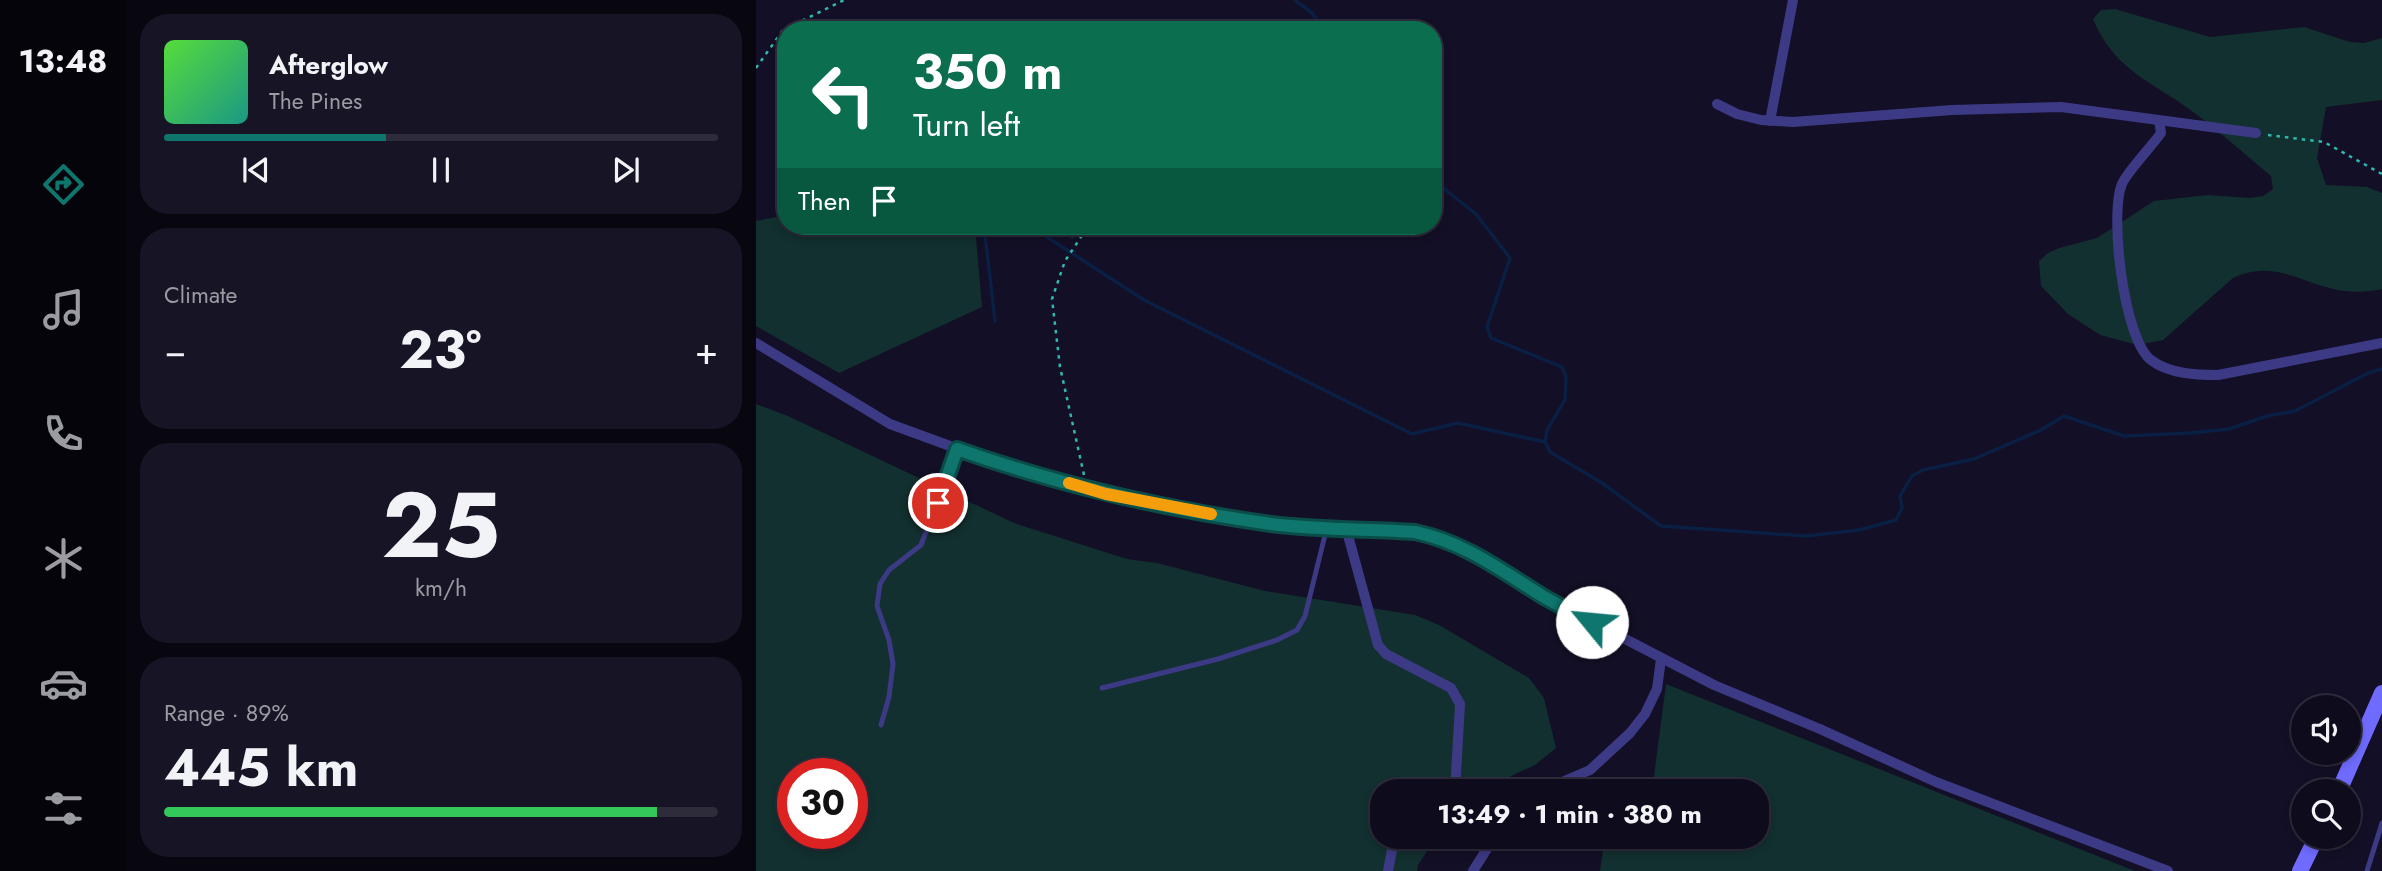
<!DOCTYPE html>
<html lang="en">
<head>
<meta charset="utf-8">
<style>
	body { margin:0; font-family:Jost,sans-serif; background:#171425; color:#f1f3f6; height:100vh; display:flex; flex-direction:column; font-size:26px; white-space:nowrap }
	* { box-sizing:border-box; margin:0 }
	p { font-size:23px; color:#9b9ba3 }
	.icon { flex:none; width:38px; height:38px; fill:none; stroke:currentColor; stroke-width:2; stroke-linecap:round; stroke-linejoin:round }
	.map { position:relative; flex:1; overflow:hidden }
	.side { display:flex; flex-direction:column; gap:14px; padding:14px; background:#08060f; width:630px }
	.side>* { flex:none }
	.top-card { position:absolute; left:21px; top:21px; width:665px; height:214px; border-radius:28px; box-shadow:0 4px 10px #0003,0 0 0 2px #2e2b3b; background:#0b6e4f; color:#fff; overflow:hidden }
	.fabs { position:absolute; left:1535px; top:695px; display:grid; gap:14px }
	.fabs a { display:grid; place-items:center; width:70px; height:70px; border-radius:50%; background:#0e0b1c; box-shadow:0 4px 10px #0003,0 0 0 2px #2e2b3b; font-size:35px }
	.speed { position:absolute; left:21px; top:758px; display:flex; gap:14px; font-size:35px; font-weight:700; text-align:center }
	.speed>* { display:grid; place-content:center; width:91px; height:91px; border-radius:50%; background:#0e0b1c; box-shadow:0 4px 10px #0003,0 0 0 2px #2e2b3b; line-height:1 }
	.speed .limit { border:10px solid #d22; background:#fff; color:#111 }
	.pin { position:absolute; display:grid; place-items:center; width:60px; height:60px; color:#fff; margin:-30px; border:4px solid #fff; border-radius:50%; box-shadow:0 2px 7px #0007 }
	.me { position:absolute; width:77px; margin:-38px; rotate:298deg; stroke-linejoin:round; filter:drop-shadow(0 0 5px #0008) }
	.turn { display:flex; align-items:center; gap:24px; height:147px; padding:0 21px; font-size:32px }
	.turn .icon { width:91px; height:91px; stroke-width:2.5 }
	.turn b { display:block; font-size:49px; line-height:60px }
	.then { display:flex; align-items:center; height:66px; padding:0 21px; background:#0003; gap:14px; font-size:26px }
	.big { font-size:52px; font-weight:700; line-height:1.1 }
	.side .tile { flex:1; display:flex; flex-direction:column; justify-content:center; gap:10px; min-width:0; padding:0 24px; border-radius:28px; background:#171425 }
	.side .dial { align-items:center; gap:0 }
	.dial b { font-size:91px; line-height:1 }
	.song { display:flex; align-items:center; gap:21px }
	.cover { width:84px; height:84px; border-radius:10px; background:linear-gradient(135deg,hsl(110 70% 55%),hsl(170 70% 35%)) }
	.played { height:7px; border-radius:4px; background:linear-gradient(90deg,#0f766e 40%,#2e2b3b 40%) }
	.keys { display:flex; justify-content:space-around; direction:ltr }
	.heat { display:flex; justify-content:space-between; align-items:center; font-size:38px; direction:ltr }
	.charge { height:10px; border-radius:5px; background:linear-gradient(90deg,#34c759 89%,#2e2b3b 0) }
	.trip { position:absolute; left:614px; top:779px; width:399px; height:70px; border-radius:28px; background:#0e0b1c; box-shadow:0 4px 10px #0003,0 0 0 2px #2e2b3b; font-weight:700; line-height:70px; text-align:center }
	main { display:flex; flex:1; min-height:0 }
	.tabs { display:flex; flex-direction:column; width:126px; justify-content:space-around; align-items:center; background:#06040b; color:#9b9ba3 }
	.tabs .icon { width:49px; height:49px }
	.tabs .active { color:#0f766e }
	.tabs b { font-size:32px; color:#f1f3f6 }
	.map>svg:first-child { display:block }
	.green { fill:#12302f; fill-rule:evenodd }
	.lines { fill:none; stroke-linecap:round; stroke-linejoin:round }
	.stream { stroke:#0a1f44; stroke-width:3.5 }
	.path { stroke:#2fb8b0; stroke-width:2.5; stroke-dasharray:3.5 5; stroke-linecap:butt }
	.lane { stroke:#3d3a85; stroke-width:5 }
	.street { stroke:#3d3a85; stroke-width:10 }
	.secondary { stroke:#6f6bff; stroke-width:16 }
	.route-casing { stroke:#0a4d48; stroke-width:18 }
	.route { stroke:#0f766e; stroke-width:12 }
	.slow { stroke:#f59e0b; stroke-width:12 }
</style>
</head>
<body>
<main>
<nav class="tabs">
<b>13:48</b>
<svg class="icon active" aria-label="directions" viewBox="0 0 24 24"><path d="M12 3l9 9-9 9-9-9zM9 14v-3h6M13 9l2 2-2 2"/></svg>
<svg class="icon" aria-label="music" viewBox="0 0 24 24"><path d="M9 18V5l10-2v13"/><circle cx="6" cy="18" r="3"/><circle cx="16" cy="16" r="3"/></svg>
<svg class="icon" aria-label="phone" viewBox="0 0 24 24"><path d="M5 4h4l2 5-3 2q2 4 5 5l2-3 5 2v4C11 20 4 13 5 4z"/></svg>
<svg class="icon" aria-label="climate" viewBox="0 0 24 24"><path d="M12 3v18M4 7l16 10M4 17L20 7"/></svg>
<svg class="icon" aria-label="car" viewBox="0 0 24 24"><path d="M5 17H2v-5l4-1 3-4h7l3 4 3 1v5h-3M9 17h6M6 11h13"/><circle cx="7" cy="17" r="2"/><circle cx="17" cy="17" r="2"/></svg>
<svg class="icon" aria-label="filters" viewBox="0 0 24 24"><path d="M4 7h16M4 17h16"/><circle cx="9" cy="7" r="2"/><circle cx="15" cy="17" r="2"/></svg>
</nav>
<section class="side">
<div class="tile">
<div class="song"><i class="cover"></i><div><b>Afterglow</b><p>The Pines</p></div></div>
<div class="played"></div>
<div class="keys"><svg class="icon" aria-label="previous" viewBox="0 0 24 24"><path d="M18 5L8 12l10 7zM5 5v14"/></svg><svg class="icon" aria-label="pause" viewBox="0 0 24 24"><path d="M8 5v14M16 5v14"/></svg><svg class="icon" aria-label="next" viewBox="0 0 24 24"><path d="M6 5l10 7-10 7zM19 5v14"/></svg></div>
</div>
<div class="tile"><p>Climate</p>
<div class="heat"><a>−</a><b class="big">23°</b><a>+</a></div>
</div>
<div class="tile dial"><b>25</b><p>km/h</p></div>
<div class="tile"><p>Range · 89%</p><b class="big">445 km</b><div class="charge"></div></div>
</section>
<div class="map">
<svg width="1626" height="871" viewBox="0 0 1626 871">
	<rect width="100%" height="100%" fill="#130f26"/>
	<!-- green -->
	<path class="green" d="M1359,9L1454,37L1548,27L1594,42L1608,43L1626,38V100L1570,107L1561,158L1570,185L1611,187L1626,193V289C1612,292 1597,293 1582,290C1542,282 1517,259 1477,278L1407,340L1382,345L1344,335L1312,314L1285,286L1283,261L1292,253L1303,248L1341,238L1398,201L1452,195L1494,198L1507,196L1517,189L1515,176C1486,152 1457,125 1426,104C1386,77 1357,66 1337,19L1345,10Z
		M30,215V226H219L226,307L83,373L0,326V221Z
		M292,226H324L317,239Z
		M0,404L32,416L258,523L371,559L401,563L509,591L659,615L683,625L773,678L788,698L800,748L779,765L757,775L733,791H626V836L680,837L662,865L661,871H0ZM37,774H96V833H37Z
		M910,684L1379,871H844L847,850L857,837L1001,836V791H896Z"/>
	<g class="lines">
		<!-- stream -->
		<path class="stream" d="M539,0L556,13L568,30
			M677,180L720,214L754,258L731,327L735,338L806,367L810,377L809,400L791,430L789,442L794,452L846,483L905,526L1051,536L1103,530L1140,520L1146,508L1144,496L1156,476L1167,470L1218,459L1285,430L1308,416L1368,436L1434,433L1473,429L1511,416L1539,411L1612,373L1626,369
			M228,226L239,321
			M274,226L388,300L656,434L702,423L789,442"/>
		<!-- path -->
		<path class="path" d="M0,68L27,30L88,0
			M1512,135L1568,142L1626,174
			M328,475L304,367L296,299L309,261L329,231L347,226"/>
		<!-- lane -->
		<path class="lane" d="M346,688L462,659L521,640L541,630L549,616L571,527
			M125,725L133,697L137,664L133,640L121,606L124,584L133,570L165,545L201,449
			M1611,871L1626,823"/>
		<!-- street -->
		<path class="street" d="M961,104L981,114L1005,120L1037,122L1196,110L1305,107L1500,133
			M1403,120L1405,133C1396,146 1370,173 1366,184C1353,215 1368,340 1395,360C1413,374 1441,375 1462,375L1626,343
			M1014,121L1037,0
			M0,343L134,424L235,461L350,494L518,524L658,532L681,536L719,553L790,598L958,685L1064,729L1180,782L1412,871
			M590,528L622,645L630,654L695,688L704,704L699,791
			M785,791L834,770L874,733L889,714L901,689L905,659
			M632,871L636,850L648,836
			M717,871L739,836"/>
		<!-- secondary -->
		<path class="secondary" d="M1583,791L1626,693
			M1544,871L1561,836"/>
	</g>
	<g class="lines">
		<!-- route casing -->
		<g class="route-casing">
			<path id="route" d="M182,503L201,449C303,485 409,509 515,524C562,530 611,529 659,532C708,542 746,571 788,597C804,606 820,614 836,622"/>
		</g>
		<!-- route -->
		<use href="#route" class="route"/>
		<!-- slow -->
		<path class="slow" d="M313,483L350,494L455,514"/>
	</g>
</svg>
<div class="fabs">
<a><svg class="icon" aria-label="sound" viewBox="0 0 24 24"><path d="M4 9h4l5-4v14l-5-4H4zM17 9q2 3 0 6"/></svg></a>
<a><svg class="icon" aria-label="search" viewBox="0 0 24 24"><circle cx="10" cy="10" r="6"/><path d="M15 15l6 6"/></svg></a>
</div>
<div class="speed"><div class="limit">30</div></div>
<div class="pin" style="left:182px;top:503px;background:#d93025"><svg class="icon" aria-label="arrive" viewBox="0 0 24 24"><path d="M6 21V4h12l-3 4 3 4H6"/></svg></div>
<svg class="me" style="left:836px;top:622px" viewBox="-20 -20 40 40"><circle r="19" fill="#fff"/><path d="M0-13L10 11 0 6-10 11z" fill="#0f766e"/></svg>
<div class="trip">13:49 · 1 min · 380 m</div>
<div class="top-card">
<div class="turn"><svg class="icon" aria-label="left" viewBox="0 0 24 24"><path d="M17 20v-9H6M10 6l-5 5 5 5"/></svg><div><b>350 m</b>Turn left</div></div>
<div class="then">Then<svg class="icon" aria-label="arrive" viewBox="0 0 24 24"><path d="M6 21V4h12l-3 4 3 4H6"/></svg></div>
</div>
</div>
</main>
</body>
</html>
